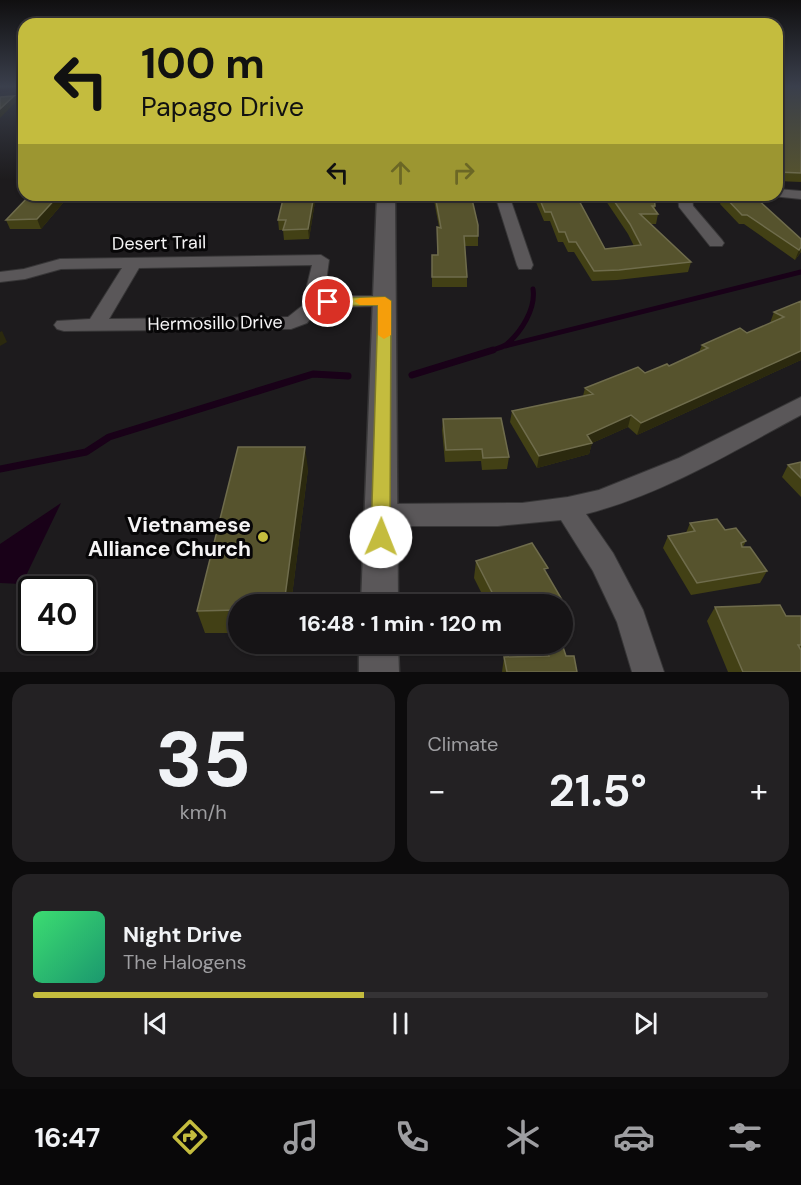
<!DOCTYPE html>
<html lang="en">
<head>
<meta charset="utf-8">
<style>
	body { margin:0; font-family:"DM Sans",sans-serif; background:#232123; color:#f1f3f6; height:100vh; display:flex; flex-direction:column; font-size:22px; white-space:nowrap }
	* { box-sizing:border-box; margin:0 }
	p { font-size:20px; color:#9e9ea1 }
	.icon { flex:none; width:33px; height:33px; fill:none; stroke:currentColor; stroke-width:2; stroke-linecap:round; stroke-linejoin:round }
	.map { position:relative; height:672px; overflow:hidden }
	.details { display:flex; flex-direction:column; gap:12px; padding:12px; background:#0c0b0c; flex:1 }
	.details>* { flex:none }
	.guide { position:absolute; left:18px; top:18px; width:765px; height:183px; border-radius:18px; box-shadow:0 2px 4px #0004,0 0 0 2px #353335; background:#c4bc3e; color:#111; overflow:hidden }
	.speed { position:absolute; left:18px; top:576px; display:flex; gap:12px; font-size:30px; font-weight:700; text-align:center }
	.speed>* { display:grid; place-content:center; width:78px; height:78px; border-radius:50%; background:#161416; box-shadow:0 2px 4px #0004,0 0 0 2px #353335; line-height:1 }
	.speed .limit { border:3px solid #111; border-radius:9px; background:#fff; color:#111 }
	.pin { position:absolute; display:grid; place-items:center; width:51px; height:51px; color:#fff; margin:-26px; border:3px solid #fff; border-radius:50%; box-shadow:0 2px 6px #0007 }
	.me { position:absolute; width:66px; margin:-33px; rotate:1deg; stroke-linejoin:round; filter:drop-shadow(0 0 4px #0008) }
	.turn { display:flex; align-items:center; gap:21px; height:126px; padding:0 24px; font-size:27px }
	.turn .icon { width:78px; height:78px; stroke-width:2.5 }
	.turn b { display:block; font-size:42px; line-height:51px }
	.lanes { display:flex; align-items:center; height:57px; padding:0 24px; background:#0003; justify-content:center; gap:30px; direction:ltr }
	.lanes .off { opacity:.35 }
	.big { font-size:45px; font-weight:700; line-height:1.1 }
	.details .widget { flex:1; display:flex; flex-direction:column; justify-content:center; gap:9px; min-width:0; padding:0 21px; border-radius:18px; background:#232123 }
	.details .dial { align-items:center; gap:0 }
	.dial b { font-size:78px; line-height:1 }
	.song { display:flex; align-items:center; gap:18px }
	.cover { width:72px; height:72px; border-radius:9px; background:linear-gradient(135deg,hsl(140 70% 55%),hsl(160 70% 35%)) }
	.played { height:6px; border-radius:3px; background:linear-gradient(90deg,#c4bc3e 45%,#353335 45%) }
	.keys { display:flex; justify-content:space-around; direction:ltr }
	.heat { display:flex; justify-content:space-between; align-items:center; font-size:33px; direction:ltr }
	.details .tiles { flex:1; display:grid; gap:12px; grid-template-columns:1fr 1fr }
	.widget:last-child { grid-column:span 2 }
	.trip { position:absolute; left:228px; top:594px; width:345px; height:60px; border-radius:30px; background:#161416; box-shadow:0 2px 4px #0004,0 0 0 2px #353335; font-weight:700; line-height:60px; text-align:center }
	.menu { display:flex; height:96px; justify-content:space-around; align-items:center; background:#090809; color:#9e9ea1 }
	.menu .icon { width:42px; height:42px }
	.menu .active { color:#c4bc3e }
	.menu b { font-size:27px; color:#f1f3f6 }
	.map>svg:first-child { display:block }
	.water { fill:#190118 }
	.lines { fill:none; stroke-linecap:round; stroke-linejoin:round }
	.stream-far2 { stroke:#190118; stroke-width:3 }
	.stream-far1 { stroke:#190118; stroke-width:5 }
	.stream { stroke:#190118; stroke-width:7 }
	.minor-casing { stroke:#373637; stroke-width:2 }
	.tertiary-casing { stroke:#373637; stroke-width:3 }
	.minor { fill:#5a5759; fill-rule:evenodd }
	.tertiary { fill:#5a5759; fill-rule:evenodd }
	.wall { fill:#424015 }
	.shaded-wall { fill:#2b290e }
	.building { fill:#56532d; stroke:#6f6c4c; stroke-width:1.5 }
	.route { fill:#c4bc3e; stroke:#7f7a28; stroke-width:1.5 }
	.slow { fill:#f59e0b }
	.poi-dot { fill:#c4bc3e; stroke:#070607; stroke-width:2 }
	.labels { text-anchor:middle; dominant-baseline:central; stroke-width:6; stroke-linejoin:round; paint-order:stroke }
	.street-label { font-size:18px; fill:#f5f4f5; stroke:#070607 }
	.near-poi-label { font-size:21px; font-weight:bold; fill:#f5f4f5; stroke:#070607; text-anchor:end }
</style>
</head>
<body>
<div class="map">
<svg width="801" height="672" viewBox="0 0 801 672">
	<rect width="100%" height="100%" fill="#1d1b1d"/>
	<!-- water -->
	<path class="water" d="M61,503L22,584L0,583V544Z"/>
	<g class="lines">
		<!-- stream-far2 -->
		<path class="stream-far2" d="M0,91L24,87"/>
		<!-- stream-far1 -->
		<path class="stream-far1" d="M505,346L801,272
			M489,351C495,349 502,348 507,344C521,332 536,309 533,289"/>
		<!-- stream -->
		<path class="stream" d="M412,375L493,350
			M0,469L86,452L109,437L313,374L348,376"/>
		<!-- minor casing -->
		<g class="minor-casing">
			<path id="minor" d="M777,189L801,191V199L772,196L777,195Z
				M495,195H509L533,265L531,269H519L517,265Z
				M678,195H692L693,206L722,240L724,243L722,246H710L679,207Z
				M321,255L329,260L324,296H385L391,297L394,301L391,305L385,306L320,307L307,323L291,329L64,331L57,329L54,325L57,321L90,319L122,268L61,269L25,279L0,282V272L24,269L60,259ZM312,265L302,306L288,317L109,319L139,268Z
				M801,397V415C732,452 663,494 586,514L613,553L643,610L664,672H632L617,622L593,571L561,520L498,526H381L372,523L368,515L372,507L381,504L522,503L568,497L599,490L679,458Z"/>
		</g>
		<!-- tertiary casing -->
		<g class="tertiary-casing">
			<path id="tertiary" d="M377,195H395L398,604H361Z
				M359,644H398L399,672H359Z"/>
		</g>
		<!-- minor -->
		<use href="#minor" class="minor"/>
		<!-- tertiary -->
		<use href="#tertiary" class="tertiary"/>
	</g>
	<!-- wall -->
	<path class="wall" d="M777,86H801V182L777,181Z
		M30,195H60L63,203L41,229H10L6,220Z
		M284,195H316L309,239L284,240L283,230H279L278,220Z
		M433,195H471L478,236V246H465L467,277V287H432V255H437V227H439Z
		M533,195H576L605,249L634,246L628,234L602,195H654L655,206V209L658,214L656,224H650L691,262L688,272L617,280L592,281L574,252H568L563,242H558L550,221H544Z
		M723,195L801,239V252L795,260L744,224H739L720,204Z
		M801,301V360L637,435L628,427L592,443L589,454L537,468L510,422L512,411L583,396L585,388L669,366L699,352L702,345L747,333L770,323L774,312Z
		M443,419L509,457L507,469L482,470L481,461L445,462L442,430Z
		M801,462V497L782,477L788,465Z
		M308,469L291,604H238V633H205L197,611Z
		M690,523L725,530L746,541L743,547L767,571L760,583L691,595L663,548L668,536L686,533Z
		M476,561L546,573L568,610L563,627H562V604H487L474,578Z
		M715,607L786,616H801V672H728L707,621Z
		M537,644H562L566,656L577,672H502L504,657L540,656Z"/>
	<!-- shaded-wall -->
	<path class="shaded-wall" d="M14,96L16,102L0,118V109Z
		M59,195H60L63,203L41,229L37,219Z
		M314,195H316L309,239L308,229Z
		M801,247L800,253L795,260L799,250Z
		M2,331L7,342L0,346V332Z
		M801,351V360L637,435L641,423Z
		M631,415L628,427L592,443L589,454L537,468L539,456Z
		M305,447L308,469L291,604H284Z
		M568,610L563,627H562V612Z
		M508,644H517L508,647Z"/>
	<!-- building -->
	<path class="building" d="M777,86H801V173L777,172Z
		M14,96L0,109V97Z
		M30,195H59L37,219L6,220Z
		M284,195H314L308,229L283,230L286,220H278Z
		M435,195H471L478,225V236H464L467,277H432V255H438L437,227L441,228Z
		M538,195H576L605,249L641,245L630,224L610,195H654L655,206H652L658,214H640L691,262L619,270L594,271L576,242H569L565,232H559L551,212H545Z
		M723,195L756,198L801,239V247L799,250L747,215H742Z
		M801,301V351L641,423L631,415L587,435L592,443L539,456L512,411L593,394L585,388L638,367L645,373L667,364L669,366L708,348L702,345L740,328L747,333L784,317L774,312Z
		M501,418L509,457L483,458L482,449L446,450L443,419Z
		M238,447H305L284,604H238V610L197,611Z
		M801,462V478L788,465Z
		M717,519L725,530L736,528L746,541L741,543L742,547H750L767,571L697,583L668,536L695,531L690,523Z
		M532,543L548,568L544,569L568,610L562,612V604H498L476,561Z
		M780,605L786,616H801V645H798L801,650V672H743L715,607Z
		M546,644H562L566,656H574L577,672H507L504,657L549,656Z"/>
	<!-- sky -->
	<linearGradient id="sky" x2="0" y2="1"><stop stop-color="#100f10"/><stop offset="0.48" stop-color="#3a3f4c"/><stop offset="1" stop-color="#3a3f4c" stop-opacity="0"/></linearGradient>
	<rect width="801" height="180" fill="url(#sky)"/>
	<!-- route -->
	<path class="route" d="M385,297L391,301L390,537L388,543L381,545L374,543L371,537L378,305L328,306L322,302L328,298Z"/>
	<!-- slow -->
	<path class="slow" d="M385,297L391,301V335L384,339L378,335V305H360L354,301L360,298Z"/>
	<!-- markers -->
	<circle class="poi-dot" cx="263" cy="537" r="6"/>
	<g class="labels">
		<!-- street labels -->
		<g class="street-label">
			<text transform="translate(159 243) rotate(-1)">Desert Trail</text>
			<text transform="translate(215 323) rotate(-1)">Hermosillo Drive</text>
		</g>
		<!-- near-poi labels -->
		<g class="near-poi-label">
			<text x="251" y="525">Vietnamese<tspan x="251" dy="24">Alliance Church</tspan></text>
		</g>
	</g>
</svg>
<div class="speed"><div class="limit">40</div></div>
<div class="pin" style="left:328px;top:302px;background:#d93025"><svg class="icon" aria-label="arrive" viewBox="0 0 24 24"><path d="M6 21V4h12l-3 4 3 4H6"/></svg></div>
<svg class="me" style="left:381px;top:537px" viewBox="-20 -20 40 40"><circle r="19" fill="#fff"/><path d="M0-13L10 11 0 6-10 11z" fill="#c4bc3e"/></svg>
<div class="trip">16:48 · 1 min · 120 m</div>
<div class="guide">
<div class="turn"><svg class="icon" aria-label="left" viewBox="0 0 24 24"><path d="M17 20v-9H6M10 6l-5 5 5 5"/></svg><div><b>100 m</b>Papago Drive</div></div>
<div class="lanes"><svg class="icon" aria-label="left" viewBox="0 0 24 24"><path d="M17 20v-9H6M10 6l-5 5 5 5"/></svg><svg class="icon off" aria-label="ahead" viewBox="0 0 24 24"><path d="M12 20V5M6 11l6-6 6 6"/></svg><svg class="icon off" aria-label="right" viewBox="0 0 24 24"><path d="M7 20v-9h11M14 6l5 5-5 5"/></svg></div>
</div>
</div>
<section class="details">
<div class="tiles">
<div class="widget dial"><b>35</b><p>km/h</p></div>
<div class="widget"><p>Climate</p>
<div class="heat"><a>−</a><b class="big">21.5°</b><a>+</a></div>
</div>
<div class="widget">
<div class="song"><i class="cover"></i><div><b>Night Drive</b><p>The Halogens</p></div></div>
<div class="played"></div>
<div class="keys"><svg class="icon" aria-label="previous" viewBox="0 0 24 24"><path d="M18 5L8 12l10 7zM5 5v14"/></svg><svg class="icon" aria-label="pause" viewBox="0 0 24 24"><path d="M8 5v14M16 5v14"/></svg><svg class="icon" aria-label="next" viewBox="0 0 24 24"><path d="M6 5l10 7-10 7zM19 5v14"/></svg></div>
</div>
</div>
</section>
<nav class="menu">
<b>16:47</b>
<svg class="icon active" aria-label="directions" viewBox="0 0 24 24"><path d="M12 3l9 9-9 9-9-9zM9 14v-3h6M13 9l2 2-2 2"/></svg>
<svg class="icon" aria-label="music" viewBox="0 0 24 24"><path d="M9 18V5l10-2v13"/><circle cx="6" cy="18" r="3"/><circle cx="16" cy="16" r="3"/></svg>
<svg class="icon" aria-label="phone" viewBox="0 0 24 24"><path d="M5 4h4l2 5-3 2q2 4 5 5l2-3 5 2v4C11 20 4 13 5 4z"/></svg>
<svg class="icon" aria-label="climate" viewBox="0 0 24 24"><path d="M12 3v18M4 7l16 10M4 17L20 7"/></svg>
<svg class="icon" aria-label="car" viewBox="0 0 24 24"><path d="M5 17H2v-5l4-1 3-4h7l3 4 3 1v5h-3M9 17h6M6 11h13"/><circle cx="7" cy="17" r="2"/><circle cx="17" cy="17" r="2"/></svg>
<svg class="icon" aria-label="filters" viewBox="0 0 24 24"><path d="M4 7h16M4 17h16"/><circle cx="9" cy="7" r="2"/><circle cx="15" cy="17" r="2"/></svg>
</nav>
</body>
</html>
